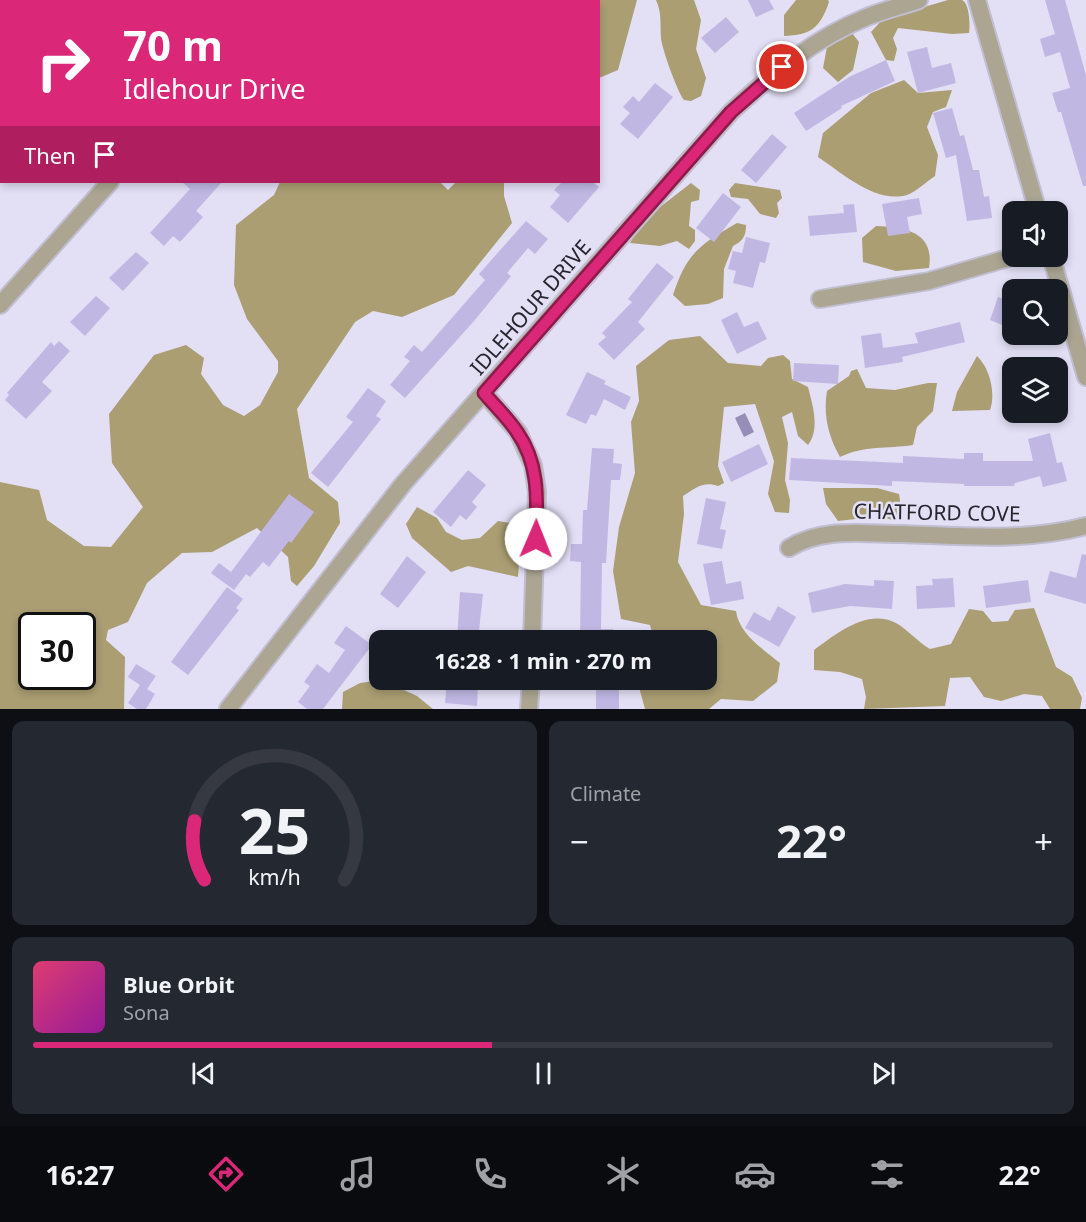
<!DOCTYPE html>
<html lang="en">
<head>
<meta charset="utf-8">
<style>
	body { margin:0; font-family:"Noto Sans",sans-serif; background:#242831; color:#f1f3f6; height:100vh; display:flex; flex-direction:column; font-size:22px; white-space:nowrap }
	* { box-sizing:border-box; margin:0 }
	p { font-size:20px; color:#9ea1a6 }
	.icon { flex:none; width:33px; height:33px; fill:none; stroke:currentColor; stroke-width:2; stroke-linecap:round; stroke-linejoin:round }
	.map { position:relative; height:709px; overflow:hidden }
	.sheet { display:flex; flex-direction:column; gap:12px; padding:12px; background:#0d0f14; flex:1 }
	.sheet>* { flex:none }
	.banner { position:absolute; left:0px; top:0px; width:600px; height:183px; box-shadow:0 3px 9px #0003; background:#db2777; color:#fff; overflow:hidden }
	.controls { position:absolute; left:1002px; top:201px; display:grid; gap:12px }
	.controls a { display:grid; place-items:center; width:66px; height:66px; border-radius:12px; background:#171b24; box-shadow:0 3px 9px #0003; font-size:30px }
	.speed { position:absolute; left:18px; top:612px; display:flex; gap:12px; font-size:30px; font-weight:700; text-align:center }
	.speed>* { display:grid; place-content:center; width:78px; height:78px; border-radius:50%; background:#171b24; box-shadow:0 3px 9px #0003; line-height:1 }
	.speed .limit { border:3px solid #111; border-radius:9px; background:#fff; color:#111 }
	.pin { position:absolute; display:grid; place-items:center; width:51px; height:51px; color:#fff; margin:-26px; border:3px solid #fff; border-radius:50%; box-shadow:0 2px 6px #0007 }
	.me { position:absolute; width:66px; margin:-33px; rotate:1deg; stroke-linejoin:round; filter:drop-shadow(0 0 4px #0008) }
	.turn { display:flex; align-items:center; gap:21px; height:126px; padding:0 24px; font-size:27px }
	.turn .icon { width:78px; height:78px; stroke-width:2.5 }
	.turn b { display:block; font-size:42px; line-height:51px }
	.then { display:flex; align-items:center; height:57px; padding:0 24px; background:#0003; gap:12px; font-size:22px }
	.big { font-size:45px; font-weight:700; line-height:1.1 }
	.sheet .widget { flex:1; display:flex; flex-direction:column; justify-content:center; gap:9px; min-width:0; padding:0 21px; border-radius:12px; background:#242831 }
	.sheet .dial { align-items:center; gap:0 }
	.dial svg { height:156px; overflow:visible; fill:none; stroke:#363941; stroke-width:7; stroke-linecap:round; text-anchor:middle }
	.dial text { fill:#f1f3f6; stroke:none }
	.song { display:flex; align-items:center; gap:18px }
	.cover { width:72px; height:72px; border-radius:9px; background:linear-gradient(135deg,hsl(340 70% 55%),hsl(300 70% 35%)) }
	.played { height:6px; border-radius:3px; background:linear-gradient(90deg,#db2777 45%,#363941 45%) }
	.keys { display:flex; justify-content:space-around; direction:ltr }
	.heat { display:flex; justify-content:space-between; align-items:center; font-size:33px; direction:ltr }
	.sheet .tiles { flex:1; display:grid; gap:12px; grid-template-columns:1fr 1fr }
	.widget:last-child { grid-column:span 2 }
	.trip { position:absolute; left:369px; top:630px; width:348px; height:60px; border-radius:12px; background:#171b24; box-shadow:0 3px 9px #0003; font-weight:700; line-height:60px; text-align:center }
	.dock { display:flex; height:96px; justify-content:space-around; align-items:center; background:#090b0e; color:#9ea1a6 }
	.dock .icon { width:42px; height:42px }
	.dock .selected { color:#db2777 }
	.dock b { font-size:27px; color:#f1f3f6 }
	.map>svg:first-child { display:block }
	.forest { fill:#ab9e73; fill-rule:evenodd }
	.water { fill:#968eb7 }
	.building { fill:#c0b8e3 }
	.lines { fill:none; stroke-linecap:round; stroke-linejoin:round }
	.minor-casing { stroke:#c1bed1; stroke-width:20 }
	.minor { stroke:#aba592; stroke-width:16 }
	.route-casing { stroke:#8e194d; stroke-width:15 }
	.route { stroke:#db2777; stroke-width:10 }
	.labels { text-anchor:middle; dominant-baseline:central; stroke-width:5; stroke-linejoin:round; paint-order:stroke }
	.street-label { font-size:21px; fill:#27262e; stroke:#e3dff5 }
</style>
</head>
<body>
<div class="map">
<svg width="1086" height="709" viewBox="0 0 1086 709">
	<rect width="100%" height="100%" fill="#e3dff5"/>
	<!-- forest -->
	<path class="forest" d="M0,0H93L94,1L2,2L1,62Z
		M598,0H637L618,70L599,78Z
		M656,0H694L701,20L696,49L706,78L701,96L691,101L684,100C677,91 662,49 661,38C660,24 662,13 656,0Z
		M796,0H828L829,2C820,28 811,35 784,36V15Z
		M948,0C951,0 959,0 962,0C970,4 970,26 969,33L952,34L898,28L893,38L897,49L894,61L886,60L871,32L883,19Z
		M852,33L859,42L853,70L838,82L823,68L827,47Z
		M904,80L918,93L952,90L946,107L933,112L927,127L938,155L935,176C927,181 916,192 907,195C876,204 842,173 818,157L823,133L871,93Z
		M280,182H440L448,190L456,182H504V196L512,223L454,295L402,317L373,311L355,322L297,409L309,478L338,502L340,523L314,566L297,586L291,581L288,557L257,528L212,552L182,553L147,583L128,622L108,630L106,640L125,657L124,709H0V482L39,490L47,520L84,546L111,547L143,507L112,463L109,414L154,355L186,345L204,358L201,374L223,405L244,416L260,405L278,372V361L247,319L234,285L236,225L274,195ZM32,626H82V676H32Z
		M691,183L700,190L699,200L691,202L689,226L695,230V241L689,249L677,241L660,246L630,243L642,221Z
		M735,183L780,190L782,198L777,203L779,213L776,218L760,214L748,199L731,197L729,190Z
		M737,223L746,225C746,236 743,241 733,246L724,269L723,298L708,304L685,306L673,295C687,253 699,245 737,223Z
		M876,226C905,227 935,232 929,268L896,271L863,262L862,238Z
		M700,336L728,363L761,366L768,358L783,355L790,361L792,379L808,387C813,406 820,429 808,445L798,436L792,412L782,417L788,443L785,480L790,500L789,513L775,512L768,494L774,461L755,404L724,407L718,466L724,483L718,486C703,481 696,488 683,496L684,514L678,562L701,605L736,611C739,634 763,649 780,663L777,682L753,701L721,699L709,709H645L637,680H706V640H654L650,625L621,619L613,571L619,527L635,473L631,422L639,401L636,366L669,340Z
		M977,356C990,368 996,394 990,410L952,411L957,392Z
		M857,369L866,388L895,390L928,383H937L933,411L917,427L913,445C886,449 865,445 840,457C828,436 823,414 827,391L849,376L851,371Z
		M823,488H877L899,494L902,514L892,520L869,512L864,518L838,521L826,504Z
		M417,507L437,518L446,532L462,540L480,538L498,521L522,525L518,577L468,566L451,572L412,538L406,524Z
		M1034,608L1056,667L1072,677L1082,698L1080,709H1050L1042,696L1024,694L1001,701L984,697L970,677L950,678L945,706L864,709L866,697L862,679L840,672L814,670V650C836,634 867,608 896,623C908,630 918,642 930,649L951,644L969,609L983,611L992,622L1008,621L1015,610Z
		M382,680L417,696L433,709H342L343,692L360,683Z"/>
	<!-- water -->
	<path class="water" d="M745,413L754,432L744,437L735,418Z"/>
	<!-- building -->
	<path class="building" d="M748,0H769L774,9L756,17Z
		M1045,0H1065L1086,75V186H1083L1061,112H1058L1052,93L1070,88L1060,52L1045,57L1040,39L1055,34Z
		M726,17L739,32L715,53L701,38Z
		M927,47L932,68L951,63L956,83L918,93L907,52Z
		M886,60L895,81L841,106L842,108L806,131L794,113L849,77Z
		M655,83L673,97L638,139L620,124L630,113L623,107L633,96L639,102Z
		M952,108L960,136L964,135L973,170H979L984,197L989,196L992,218L967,221L956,155L946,158L933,113Z
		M772,134L787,147L756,183L741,170Z
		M182,182H222L196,211L203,217L180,242L173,236L164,246L150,233L190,189Z
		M562,182H593L599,187L568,223L550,207L560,195L554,190Z
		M723,193L741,207L714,242L696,228Z
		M919,198L922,214L907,217L910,233L888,236L882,204Z
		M854,204L857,232L810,236L808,216L844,213L843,205Z
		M526,221L548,239L535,254L528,248L507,273L511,276L474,321L405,398L390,385L410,361L404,357L414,345L422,352L485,280L479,274Z
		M746,237L770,243L765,263L760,262L753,288L733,283L736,271L728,269L733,251L742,253Z
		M136,252L149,263L123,291L109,278Z
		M657,263L674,277L638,322L645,329L614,360L598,344L606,337L602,333L632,302L628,299Z
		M96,296L110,308L85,336L70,322Z
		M998,297L1012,302V329L990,320Z
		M737,312L744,327L758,321L767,339L737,354L721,320Z
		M960,322L965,342L902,357L903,362L865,368L861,336L881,333L883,348L918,343L915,333Z
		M59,341L70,351L42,382L52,391L26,419L5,400L9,395L7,393L51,342L54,346Z
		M794,363L839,365L838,384L793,381Z
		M587,372L606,381L604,384L631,397L625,410L604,399L596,416L591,414L586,424L566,415Z
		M368,388L386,401L376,416L381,419L328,487L311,473L353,422L346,417Z
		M1050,433L1057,463L1062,462L1067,481L1043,487L1040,476L1015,483L1014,486H964V484L892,481V486L789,480L791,458L903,463V456L964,459V453H983V461H1033L1028,439Z
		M759,444L768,464L731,482L722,462Z
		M592,448L614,449L613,463L622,464L620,480H611L606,563H602L601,629H613V640H580L581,562L570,561L571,544H582L583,510H587Z
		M468,470L486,485L472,502L477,507L466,520L460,515L451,527L433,512Z
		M289,494L314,512L291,543L289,541L269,567L263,562L250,577L246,574L234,590L211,573L219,563L231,572Z
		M706,498L726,502L720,529L726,530L722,549L697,544Z
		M1082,554L1086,555V604L1044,592L1050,571L1076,578Z
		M407,556L426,572L398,608L380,594Z
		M722,561L726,584L741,581L744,599L711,605L703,564Z
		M953,578L955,607L917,609L916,586L933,585L932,579Z
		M874,580L894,581L892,609L850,606L812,613L808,593L845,584L874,586Z
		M1028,580L1031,602L986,608L983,586Z
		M227,587L243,599L236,608L239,610L188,675L171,662Z
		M460,592L483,594L478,640H457Z
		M778,606L796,617L779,647L745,628L754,612L770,621Z
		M346,626L372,645L323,709H307L298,702L310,686L304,682L317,664L329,673L345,650L334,643Z
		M136,664L156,676L147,689L155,694L146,709H137L128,703L140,685L128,677Z
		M447,680H467L466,686L478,687L477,706L445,703Z
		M596,685H619V709H596Z"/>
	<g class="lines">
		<!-- minor casing -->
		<g class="minor-casing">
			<path id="minor" d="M977,0L1038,212
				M269,2L271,0
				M1051,256L1086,377
				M820,299L929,281L1015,256
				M0,305L110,182
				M484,393L518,432L533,465L537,492L532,640
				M789,548C822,527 864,534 902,534C963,536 1026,542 1086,526
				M228,709L403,484L731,112C772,74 814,38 867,17C884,10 902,6 919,0
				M529,709L531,680"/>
		</g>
		<!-- minor -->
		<use href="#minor" class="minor"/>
	</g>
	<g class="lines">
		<!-- route casing -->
		<g class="route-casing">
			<path id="route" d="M536,539C537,502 540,464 517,432C508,418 495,406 484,393L731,112L782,67"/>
		</g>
		<!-- route -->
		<use href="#route" class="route"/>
	</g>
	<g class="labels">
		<!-- street labels -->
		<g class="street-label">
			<text transform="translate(530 307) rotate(-49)">IDLEHOUR DRIVE</text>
			<text transform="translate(937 512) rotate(1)">CHATFORD COVE</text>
		</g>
	</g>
</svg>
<div class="controls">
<a><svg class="icon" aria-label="sound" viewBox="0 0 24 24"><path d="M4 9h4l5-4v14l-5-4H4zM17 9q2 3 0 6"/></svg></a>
<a><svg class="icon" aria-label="search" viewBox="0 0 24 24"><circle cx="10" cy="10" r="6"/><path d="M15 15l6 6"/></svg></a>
<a><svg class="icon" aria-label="layers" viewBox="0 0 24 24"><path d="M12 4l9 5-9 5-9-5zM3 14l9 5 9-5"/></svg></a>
</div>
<div class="speed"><div class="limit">30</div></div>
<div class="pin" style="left:782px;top:67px;background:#d93025"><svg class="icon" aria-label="arrive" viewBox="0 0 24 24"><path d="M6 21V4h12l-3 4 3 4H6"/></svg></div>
<svg class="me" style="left:536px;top:539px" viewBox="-20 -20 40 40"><circle r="19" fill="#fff"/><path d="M0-13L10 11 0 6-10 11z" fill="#db2777"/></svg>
<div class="trip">16:28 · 1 min · 270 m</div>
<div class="banner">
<div class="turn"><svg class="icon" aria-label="right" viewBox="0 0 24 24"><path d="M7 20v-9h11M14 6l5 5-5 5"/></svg><div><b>70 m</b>Idlehour Drive</div></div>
<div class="then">Then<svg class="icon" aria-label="arrive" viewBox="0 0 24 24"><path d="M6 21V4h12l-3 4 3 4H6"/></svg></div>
</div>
</div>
<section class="sheet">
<div class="tiles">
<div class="widget dial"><svg viewBox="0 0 100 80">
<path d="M14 69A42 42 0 1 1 86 69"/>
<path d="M14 69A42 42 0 0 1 9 39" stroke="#db2777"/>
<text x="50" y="56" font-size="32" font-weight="700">25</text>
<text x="50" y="72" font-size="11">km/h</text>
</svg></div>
<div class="widget"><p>Climate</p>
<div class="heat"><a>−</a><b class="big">22°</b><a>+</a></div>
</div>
<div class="widget">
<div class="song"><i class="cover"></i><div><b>Blue Orbit</b><p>Sona</p></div></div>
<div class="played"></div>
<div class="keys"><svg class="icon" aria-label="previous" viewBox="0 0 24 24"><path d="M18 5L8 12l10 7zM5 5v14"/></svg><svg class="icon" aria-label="pause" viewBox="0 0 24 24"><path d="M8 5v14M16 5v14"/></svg><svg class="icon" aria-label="next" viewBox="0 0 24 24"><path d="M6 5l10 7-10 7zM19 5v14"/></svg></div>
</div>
</div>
</section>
<nav class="dock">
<b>16:27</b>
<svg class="icon selected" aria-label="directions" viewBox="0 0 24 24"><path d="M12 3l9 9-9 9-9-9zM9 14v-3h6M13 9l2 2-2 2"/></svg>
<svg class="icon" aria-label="music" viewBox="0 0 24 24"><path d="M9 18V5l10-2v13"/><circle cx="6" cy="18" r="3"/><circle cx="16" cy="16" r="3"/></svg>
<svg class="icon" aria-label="phone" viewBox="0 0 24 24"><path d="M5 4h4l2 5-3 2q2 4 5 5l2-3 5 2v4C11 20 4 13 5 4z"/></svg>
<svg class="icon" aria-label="climate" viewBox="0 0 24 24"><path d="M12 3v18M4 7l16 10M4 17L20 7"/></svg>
<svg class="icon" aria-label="car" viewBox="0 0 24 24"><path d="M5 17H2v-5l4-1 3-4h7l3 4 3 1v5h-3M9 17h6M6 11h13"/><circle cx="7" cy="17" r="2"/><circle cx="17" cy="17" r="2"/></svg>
<svg class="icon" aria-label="filters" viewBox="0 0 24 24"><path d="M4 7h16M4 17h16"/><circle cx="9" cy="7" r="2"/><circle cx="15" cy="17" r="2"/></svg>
<b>22°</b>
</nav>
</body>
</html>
